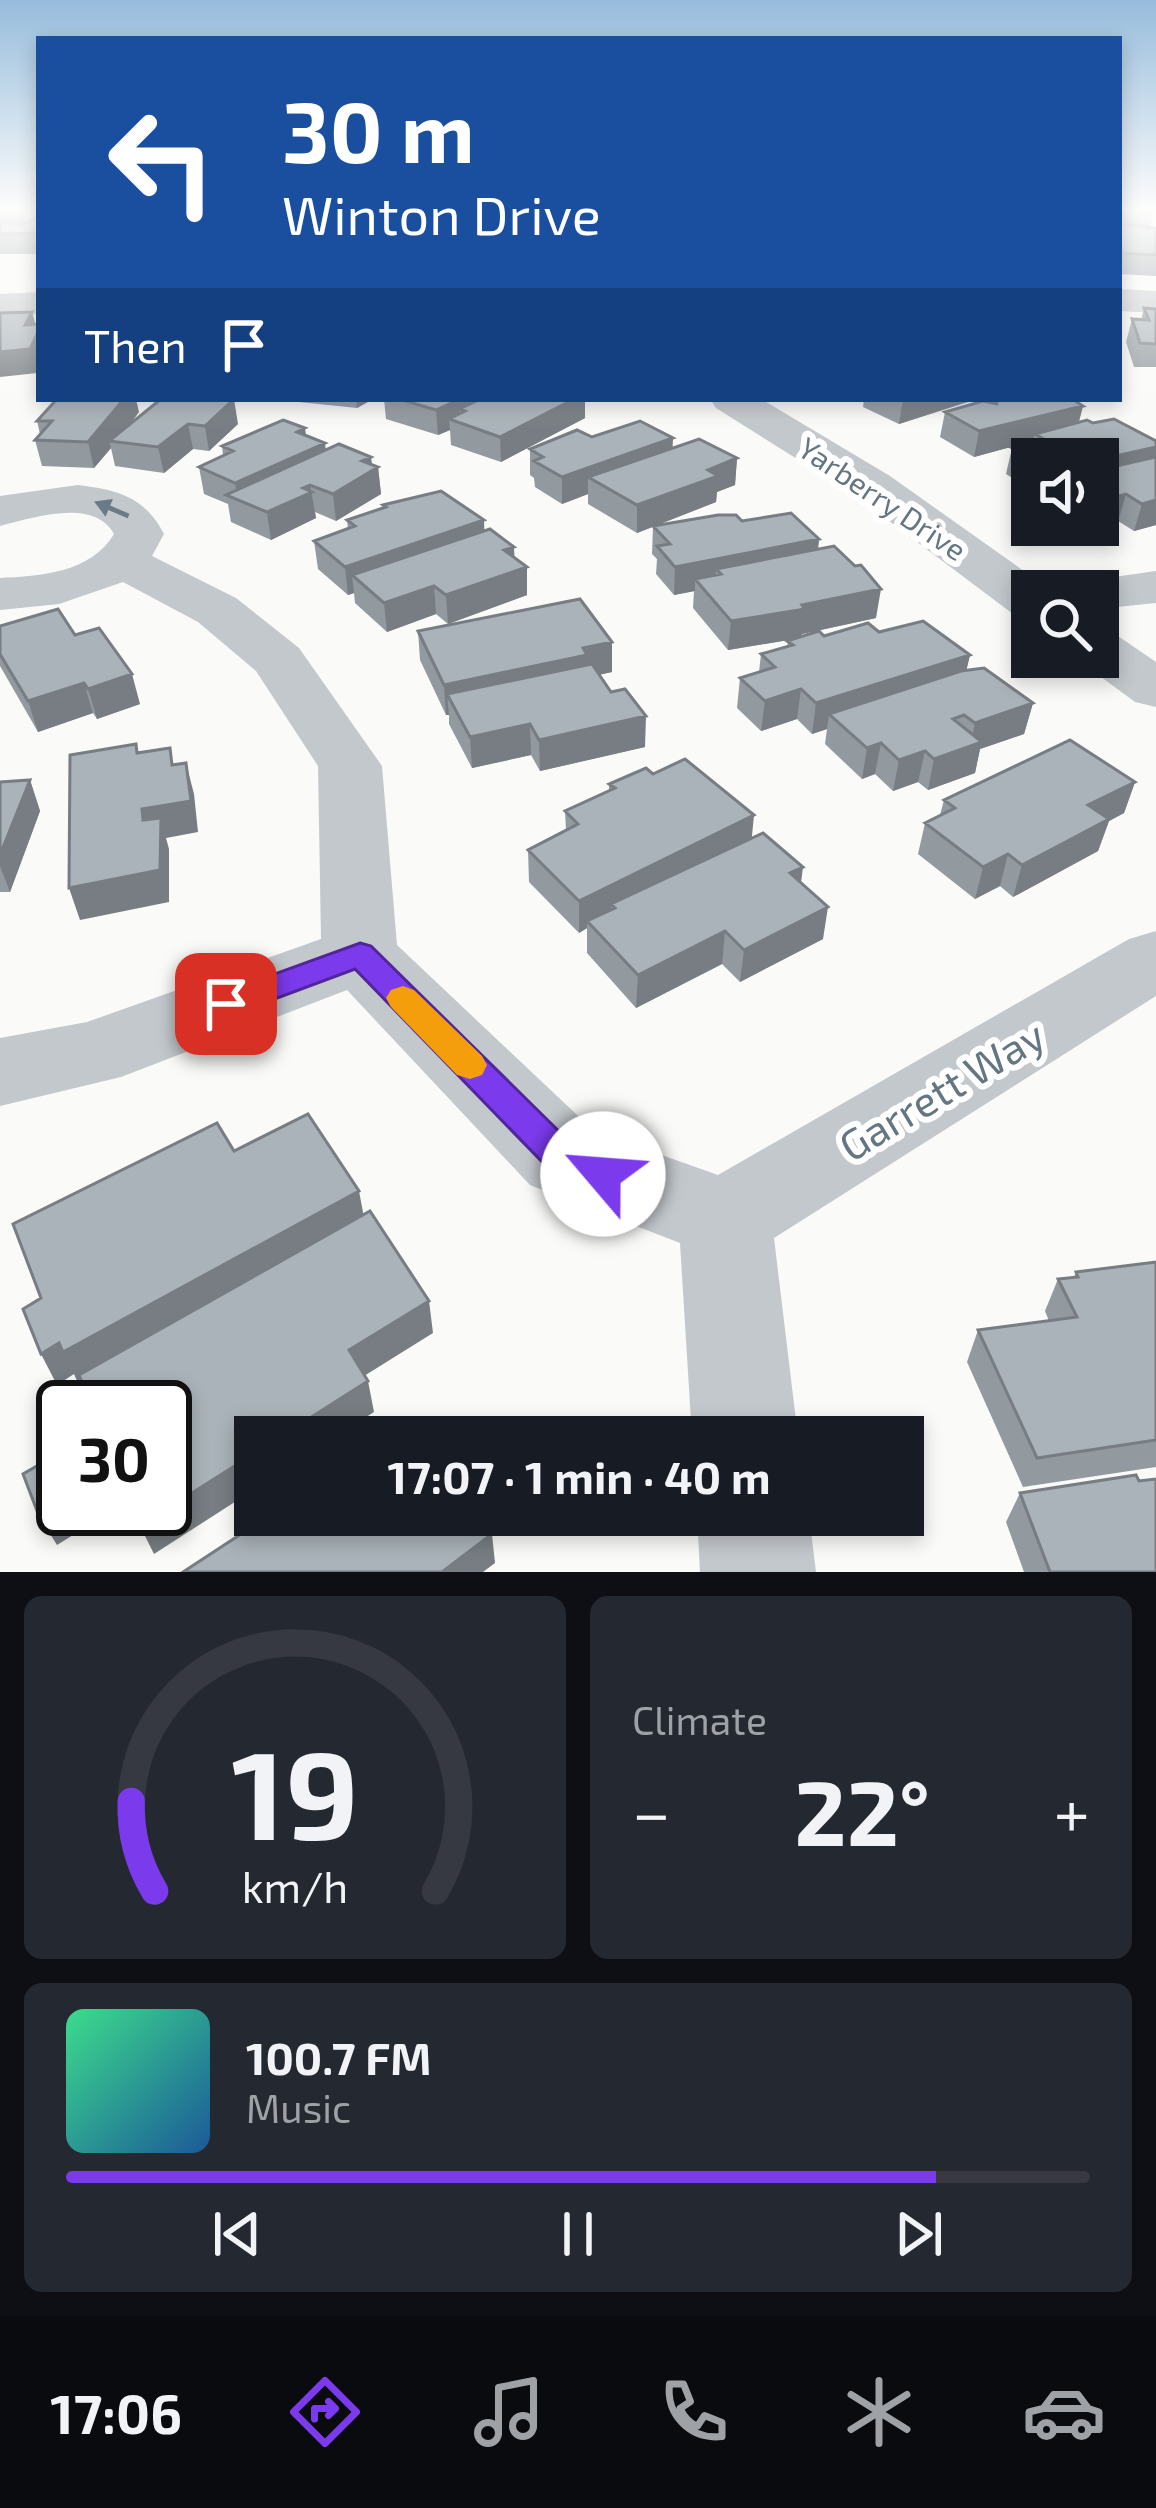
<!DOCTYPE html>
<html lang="en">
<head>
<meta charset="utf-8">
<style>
	body { margin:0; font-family:"Exo 2",sans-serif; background:#242831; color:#f1f3f6; height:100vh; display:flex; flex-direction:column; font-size:45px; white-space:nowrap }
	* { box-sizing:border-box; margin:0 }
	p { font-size:39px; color:#9ea1a6 }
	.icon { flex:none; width:66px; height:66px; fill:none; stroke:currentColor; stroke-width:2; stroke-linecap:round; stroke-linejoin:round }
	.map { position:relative; height:1572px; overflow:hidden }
	.drawer { display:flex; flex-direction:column; gap:24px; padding:24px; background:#0d0f14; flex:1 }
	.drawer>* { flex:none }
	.top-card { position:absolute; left:36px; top:36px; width:1086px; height:366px; border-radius:0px; box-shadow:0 6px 18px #0003; background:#1a4fa0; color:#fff; overflow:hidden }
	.buttons { position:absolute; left:1011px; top:438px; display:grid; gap:24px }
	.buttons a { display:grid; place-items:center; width:108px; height:108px; border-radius:0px; background:#171b24; box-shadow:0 6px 18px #0003; font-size:60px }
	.speed { position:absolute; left:36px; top:1380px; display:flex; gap:24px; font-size:60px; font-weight:700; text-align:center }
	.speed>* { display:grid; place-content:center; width:156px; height:156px; border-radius:50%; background:#171b24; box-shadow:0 6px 18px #0003; line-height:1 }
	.speed .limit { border:6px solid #111; border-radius:18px; background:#fff; color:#111 }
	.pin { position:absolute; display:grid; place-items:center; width:102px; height:102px; color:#fff; margin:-51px; border-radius:24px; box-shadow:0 6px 18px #0006 }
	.me { position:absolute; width:132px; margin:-66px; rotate:297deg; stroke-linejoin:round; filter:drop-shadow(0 0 9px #0008) }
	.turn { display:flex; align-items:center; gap:42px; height:252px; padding:0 48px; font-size:54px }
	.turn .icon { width:156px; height:156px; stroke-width:2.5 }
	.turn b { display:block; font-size:84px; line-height:102px }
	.then { display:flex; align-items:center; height:114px; padding:0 48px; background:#0003; gap:24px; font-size:45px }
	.big { font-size:90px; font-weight:700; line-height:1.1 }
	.drawer .widget { flex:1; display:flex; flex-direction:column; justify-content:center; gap:18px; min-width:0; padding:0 42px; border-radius:18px; background:#242831 }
	.drawer .dial { align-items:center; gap:0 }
	.dial svg { height:312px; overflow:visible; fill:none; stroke:#363941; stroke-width:7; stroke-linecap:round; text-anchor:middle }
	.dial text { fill:#f1f3f6; stroke:none }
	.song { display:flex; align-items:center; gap:36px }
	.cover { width:144px; height:144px; border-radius:18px; background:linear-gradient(135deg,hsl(150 70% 55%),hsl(210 70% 35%)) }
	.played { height:12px; border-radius:6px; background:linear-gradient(90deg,#7c3aed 85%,#363941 85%) }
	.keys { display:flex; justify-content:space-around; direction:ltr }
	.heat { display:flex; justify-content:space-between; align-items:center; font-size:66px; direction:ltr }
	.drawer .tiles { flex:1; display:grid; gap:24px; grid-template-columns:1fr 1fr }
	.widget:last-child { grid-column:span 2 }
	.trip { position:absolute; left:234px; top:1416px; width:690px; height:120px; border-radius:0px; background:#171b24; box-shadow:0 6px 18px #0003; font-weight:700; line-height:120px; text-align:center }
	.dock { display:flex; height:192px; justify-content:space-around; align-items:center; background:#090b0e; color:#9ea1a6 }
	.dock .icon { width:84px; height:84px }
	.dock .active { color:#7c3aed }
	.dock b { font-size:54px; color:#f1f3f6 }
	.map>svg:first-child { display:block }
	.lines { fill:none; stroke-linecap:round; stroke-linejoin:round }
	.minor { fill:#c3c8cc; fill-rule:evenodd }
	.wall { fill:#929a9f }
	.shaded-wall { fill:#777d82 }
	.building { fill:#aab3b9; stroke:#777d82; stroke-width:3 }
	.oneway { fill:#6a7a87 }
	.route { fill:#7c3aed; stroke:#51269a; stroke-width:3 }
	.slow { fill:#f59e0b }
	.labels { text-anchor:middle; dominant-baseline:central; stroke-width:12; stroke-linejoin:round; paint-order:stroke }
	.far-street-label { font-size:30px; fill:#657683; stroke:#fff }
	.near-street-label { font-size:42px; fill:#657683; stroke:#fff }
</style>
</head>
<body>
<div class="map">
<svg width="1156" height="1572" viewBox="0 0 1156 1572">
	<rect width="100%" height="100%" fill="#fafaf8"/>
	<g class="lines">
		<!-- minor -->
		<path class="minor" d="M0,209H39V221L0,220Z
			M1119,289L1156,291V313L1119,311Z
			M39,292V314L0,316V294Z
			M710,399H761L890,476L1052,591H1032V618L1013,614L856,496L716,408Z
			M78,485C118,490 145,497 164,534L152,556L236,598L299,648L382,766L397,945L594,1131L718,1175L1129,939L1156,931V996L774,1238L798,1437H692L680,1243L530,1185L347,990L121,1077L0,1106V1038L87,1022L321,939L318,766L256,671L198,622L123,582L59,604L0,610V578C40,576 91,573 114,534C94,497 32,518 0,526V496Z
			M1156,571V603L1098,609V591H1072L1079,582Z
			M1098,631L1118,636L1156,662V707L1135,702L1078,660L1076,657H1098Z
			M697,1515H809L816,1572H700Z"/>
	</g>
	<!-- wall -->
	<path class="wall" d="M0,209H22L26,223L39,217V254H0Z
		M1119,209L1154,211L1150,227L1156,228V276L1119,274Z
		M1144,308L1156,309V367H1134L1126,342L1132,319L1141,320Z
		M298,399H373L357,408L299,402Z
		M384,399H585V418L501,462L451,445L450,430L438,435L386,419Z
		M864,399H1072L1083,406L1079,422L1087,420L1156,525L1134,531L1118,521L1079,530L1071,525H1098V459H1032V490L1006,474L1012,448L1033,444V441L974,457L940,437L945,412L975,404V400L899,424L863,407Z
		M139,412L130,424H238L209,451L193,449L164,473L115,466L111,448L94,468L42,466L35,440L40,434L37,421Z
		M306,436L326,450L378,467L381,494L336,521L315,512L316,518L271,540L231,522L228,504L204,494L199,467L223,455L222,446Z
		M592,437L737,458L735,485L717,492L716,502L637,533L588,504V494L562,504L535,487L534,478L530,475V449Z
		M383,505L484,531L514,558L527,595L448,624L436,614L387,632L355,603L354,593L348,595L318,569L314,541L348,529L347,520L383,508Z
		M742,521L819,539L818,549L876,618L802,634L801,637L879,632L970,655L966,670L1033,703L1024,734L980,749L975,773L928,790L918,782L893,791L875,774L862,779L825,744L827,729L812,734L797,719L761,731L737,708L740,678L759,672L761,654L787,647L788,640L728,650L693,608L694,591L674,595L656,574L657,559L652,554L653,526Z
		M0,626L75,635L140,704L97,719L93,713L38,732L0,666Z
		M418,631L612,672L599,675L645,747L540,771L531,755L472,768L449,724V715H446L420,660Z
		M30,780L40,811L10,892H0V782Z
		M1135,782L1124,813L1109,821L1098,851L1013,897L1000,886L975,899L918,854L925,823L940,815L944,800Z
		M609,784L752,839L801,883L823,939L740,982L722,964L636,1008L587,953V928L579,933L529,882L528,850L566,830L565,811L609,791Z
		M1156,1262V1467L1023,1487L967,1362L978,1330L1049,1321L1045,1311L1058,1279L1074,1277L1076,1272Z
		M1139,1481L1156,1572H1024L1006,1522L1020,1493Z"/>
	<!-- shaded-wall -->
	<path class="shaded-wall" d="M0,209H22L27,229L0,234Z
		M32,312L38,333L39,330V367L37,373L0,377V352L25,325Z
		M124,399H136L139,412L116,442L109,441L111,448L94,468L88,442Z
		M234,399L238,424L209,451L205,426Z
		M356,399H373L357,408Z
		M460,399H513L465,411L459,409L460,423L449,419L450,430L438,435L436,410Z
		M574,399H585V418L501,462L500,437Z
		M903,399H975L899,424Z
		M1083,406L1076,431L1035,434L1033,441L974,457L979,431Z
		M188,424L193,449L164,473L158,447Z
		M305,428L308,450L325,443L328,469L238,500L235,483L297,432Z
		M673,438L672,464L588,477V494L562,504V477Z
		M1156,447V472L1098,485V460Z
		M371,457L373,470L378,467L381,494L336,521L333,494L362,461Z
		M737,458L735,485L717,492L716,502L637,533V505L708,470Z
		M310,485L316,518L271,540L267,512Z
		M1126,494L1118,521L1079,530L1081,525H1098V501Z
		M1156,500V525L1134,531L1142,504Z
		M484,520L485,548L352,575L354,593L348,595L345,567Z
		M819,539L816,567L721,574L716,569L715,587L695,579V591L674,595L675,567Z
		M514,547L515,571L527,567V595L448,624L446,595L504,550Z
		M434,586L436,614L387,632L384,603Z
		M881,589L876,618L802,634L801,638L728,650L731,621Z
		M612,642V672L587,677L447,694L449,715H446L444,685Z
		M970,655L963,685L829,714L827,729L812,734L816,703Z
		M132,674L140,704L97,719L88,689Z
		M84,683L93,713L38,732L28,701Z
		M801,689L797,719L761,731L765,701Z
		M1033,703L1024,734L980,749L975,773L928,790L934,759L970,746L975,723Z
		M646,716L645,747L540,771L539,740Z
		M530,724L531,755L472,768L470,737Z
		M881,743L875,774L862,779L867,748Z
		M925,751L918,782L893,791L899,760Z
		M186,763L194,794L198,832L166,838L169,849V902L80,920L69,888L143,820L142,809Z
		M30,780L40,811L10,892L0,866V855Z
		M1135,782L1124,813L1109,821L1098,851L1013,897L1022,865L1088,805Z
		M754,815L751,846L615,908L611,904V917L587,921V928L579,933V901Z
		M1008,854L1000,886L975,899L983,867Z
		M803,867L799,899L790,873Z
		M828,907L823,939L740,982L744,950Z
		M725,931L722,964L636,1008L638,975Z
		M359,1191L365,1223L78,1383L74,1374L57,1385L41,1354Z
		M429,1301L433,1333L356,1381L349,1350Z
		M368,1381L374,1412L335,1437H280Z
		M255,1453V1489L154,1554L140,1526Z
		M63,1502V1509H115L57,1545L39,1516Z
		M492,1534L495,1563L483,1572H442Z"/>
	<!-- building -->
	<path class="building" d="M0,209H22L0,219Z
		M39,217V233L0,234V223L21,225Z
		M1119,224L1156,228V255L1123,253L1119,242Z
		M1144,308L1156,309V344L1140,343L1132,319L1149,320Z
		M32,312L25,325L39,324V330L30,349L0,352V313Z
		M57,399H124L88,442L35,440L52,421H37Z
		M161,399H234L205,426L188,424L158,447L109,441Z
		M399,399H460L436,410Z
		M481,399H574L500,437L449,419L465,411L459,409Z
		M988,399H1072L1083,406L979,431L945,412L983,401L998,404Z
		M1114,419L1156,441V447L1098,460H1032L1012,448L1047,441L1035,434L1087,420L1093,423Z
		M283,420L305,428L297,432L325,443L235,483L199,467L233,451L222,446Z
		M640,421L673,438L562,477L534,461L543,457L530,449L577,430L592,437Z
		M699,439L737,458L708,470L718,476L637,505L588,477Z
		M339,444L371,457L362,461L378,467L333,494L310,485L303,488L312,492L267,512L226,495Z
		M1156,457V500L1142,504L1126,494L1098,501V470Z
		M441,491L484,520L345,567L314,541L355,526L347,520L386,507L383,505Z
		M791,513L819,539L675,567L657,546L670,544L653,526L718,515H736L742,521Z
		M490,529L514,547L504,550L527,567L446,595L434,586L384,603L352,575Z
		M834,546L855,566L861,565L881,589L802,605L805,609L731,621L695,579L721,574L716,569Z
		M580,599L612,642L583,648L587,655L444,685L418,631Z
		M58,609L75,635L99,628L132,674L88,689L84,683L28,701L0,654V626Z
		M923,621L970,655L816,703L801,689L765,701L740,678L775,667L761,654L793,645L787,641L819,631L824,636L868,623L879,632Z
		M592,664L611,692L625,689L646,716L539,740L530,724L470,737L447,694Z
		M984,668L1033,703L975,723L964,715L953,719L982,742L934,759L925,751L899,760L881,743L867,748L829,714L961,671Z
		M1070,740L1135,782L1088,805L1109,819L1022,865L1008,854L983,867L925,823L955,808L944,800Z
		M136,744L137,753L170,748L172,765L186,763L191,801L142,809L143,820L161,818L160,870L69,888L70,755Z
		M685,759L754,815L579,901L528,850L578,824L565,811L615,788L609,784L646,768L653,774Z
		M30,780L0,855V782Z
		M763,833L803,867L790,873L828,907L744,950L725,931L638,975L587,921L615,908L611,904Z
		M308,1114L359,1191L63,1352L59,1343L41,1354L23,1309L41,1298L13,1224L217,1123L234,1151Z
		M370,1211L429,1301L349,1350L368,1381L280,1437H255V1453L140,1526L133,1509H165V1407H92L79,1375Z
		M1156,1262V1440L1037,1458L978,1330L1077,1317L1058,1279L1078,1277L1076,1272Z
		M424,1419L435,1437H397Z
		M63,1451V1502L39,1516L23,1474Z
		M1136,1475L1139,1481L1156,1479V1572H1050L1020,1493Z
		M270,1515H481L492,1534L442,1572H183Z"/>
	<!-- one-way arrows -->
	<defs><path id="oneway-solid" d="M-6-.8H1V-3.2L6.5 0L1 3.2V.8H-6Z" transform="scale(3)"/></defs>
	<use class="oneway" href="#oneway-solid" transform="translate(112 509) rotate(-157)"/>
	<!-- sky -->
	<linearGradient id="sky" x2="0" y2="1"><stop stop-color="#96bcdc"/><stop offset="0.49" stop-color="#fdfdfc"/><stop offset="1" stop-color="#fdfdfc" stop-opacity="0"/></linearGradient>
	<rect width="1156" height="429" fill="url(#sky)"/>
	<!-- route -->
	<path class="route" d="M360,943L371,946L575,1147L616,1162L621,1174L616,1185L603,1190L549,1169L355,969L226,1017L214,1013L209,1004L214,996Z"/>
	<!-- slow -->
	<path class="slow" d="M403,986L414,990L482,1056L487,1065L482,1075L470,1079L457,1075L391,1007L386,998L391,990Z"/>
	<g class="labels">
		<!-- far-street labels -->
		<g class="far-street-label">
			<text transform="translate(883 498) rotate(34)">Yarberry Drive</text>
		</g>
		<!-- near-street labels -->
		<g class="near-street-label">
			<text transform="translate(941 1089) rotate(-31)">Garrett Way</text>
		</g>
	</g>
</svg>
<div class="buttons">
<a><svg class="icon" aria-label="sound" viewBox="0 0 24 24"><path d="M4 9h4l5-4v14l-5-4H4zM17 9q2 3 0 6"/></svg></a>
<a><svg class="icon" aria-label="search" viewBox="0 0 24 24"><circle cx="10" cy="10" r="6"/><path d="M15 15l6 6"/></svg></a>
</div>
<div class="speed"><div class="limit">30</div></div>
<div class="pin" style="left:226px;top:1004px;background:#d93025"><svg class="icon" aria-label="arrive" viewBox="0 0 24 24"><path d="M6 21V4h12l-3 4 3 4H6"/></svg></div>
<svg class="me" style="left:603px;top:1174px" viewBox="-20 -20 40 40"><circle r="19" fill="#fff"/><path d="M0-13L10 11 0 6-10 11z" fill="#7c3aed"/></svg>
<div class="trip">17:07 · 1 min · 40 m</div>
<div class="top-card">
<div class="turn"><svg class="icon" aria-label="left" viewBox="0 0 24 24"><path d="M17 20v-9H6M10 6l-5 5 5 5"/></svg><div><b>30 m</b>Winton Drive</div></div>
<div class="then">Then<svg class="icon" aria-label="arrive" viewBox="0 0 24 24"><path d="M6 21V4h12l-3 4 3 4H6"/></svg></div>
</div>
</div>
<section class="drawer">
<div class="tiles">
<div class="widget dial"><svg viewBox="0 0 100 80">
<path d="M14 69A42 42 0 1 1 86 69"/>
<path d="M14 69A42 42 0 0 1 8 46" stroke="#7c3aed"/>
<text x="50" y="56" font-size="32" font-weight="700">19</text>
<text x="50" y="72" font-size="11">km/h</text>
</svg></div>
<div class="widget"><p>Climate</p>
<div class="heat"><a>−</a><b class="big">22°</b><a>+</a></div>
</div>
<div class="widget">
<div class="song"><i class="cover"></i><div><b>100.7 FM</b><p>Music</p></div></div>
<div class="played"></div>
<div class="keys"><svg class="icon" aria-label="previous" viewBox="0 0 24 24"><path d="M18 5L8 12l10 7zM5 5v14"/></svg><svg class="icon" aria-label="pause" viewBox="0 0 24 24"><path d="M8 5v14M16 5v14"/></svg><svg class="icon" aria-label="next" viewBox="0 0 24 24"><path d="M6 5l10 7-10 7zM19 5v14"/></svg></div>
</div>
</div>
</section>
<nav class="dock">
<b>17:06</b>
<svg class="icon active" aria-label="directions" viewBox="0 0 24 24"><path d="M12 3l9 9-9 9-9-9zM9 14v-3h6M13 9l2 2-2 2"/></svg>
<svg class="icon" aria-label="music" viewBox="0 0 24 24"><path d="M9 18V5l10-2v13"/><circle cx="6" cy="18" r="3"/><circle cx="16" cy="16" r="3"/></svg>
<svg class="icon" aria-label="phone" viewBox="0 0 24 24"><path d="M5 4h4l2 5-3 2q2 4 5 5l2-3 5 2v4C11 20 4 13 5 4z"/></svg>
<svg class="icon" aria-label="climate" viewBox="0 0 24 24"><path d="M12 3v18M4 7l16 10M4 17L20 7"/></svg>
<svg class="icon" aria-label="car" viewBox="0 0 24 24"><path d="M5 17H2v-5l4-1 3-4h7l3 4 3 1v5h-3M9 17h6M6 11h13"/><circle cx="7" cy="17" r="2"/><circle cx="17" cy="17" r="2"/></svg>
</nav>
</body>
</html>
